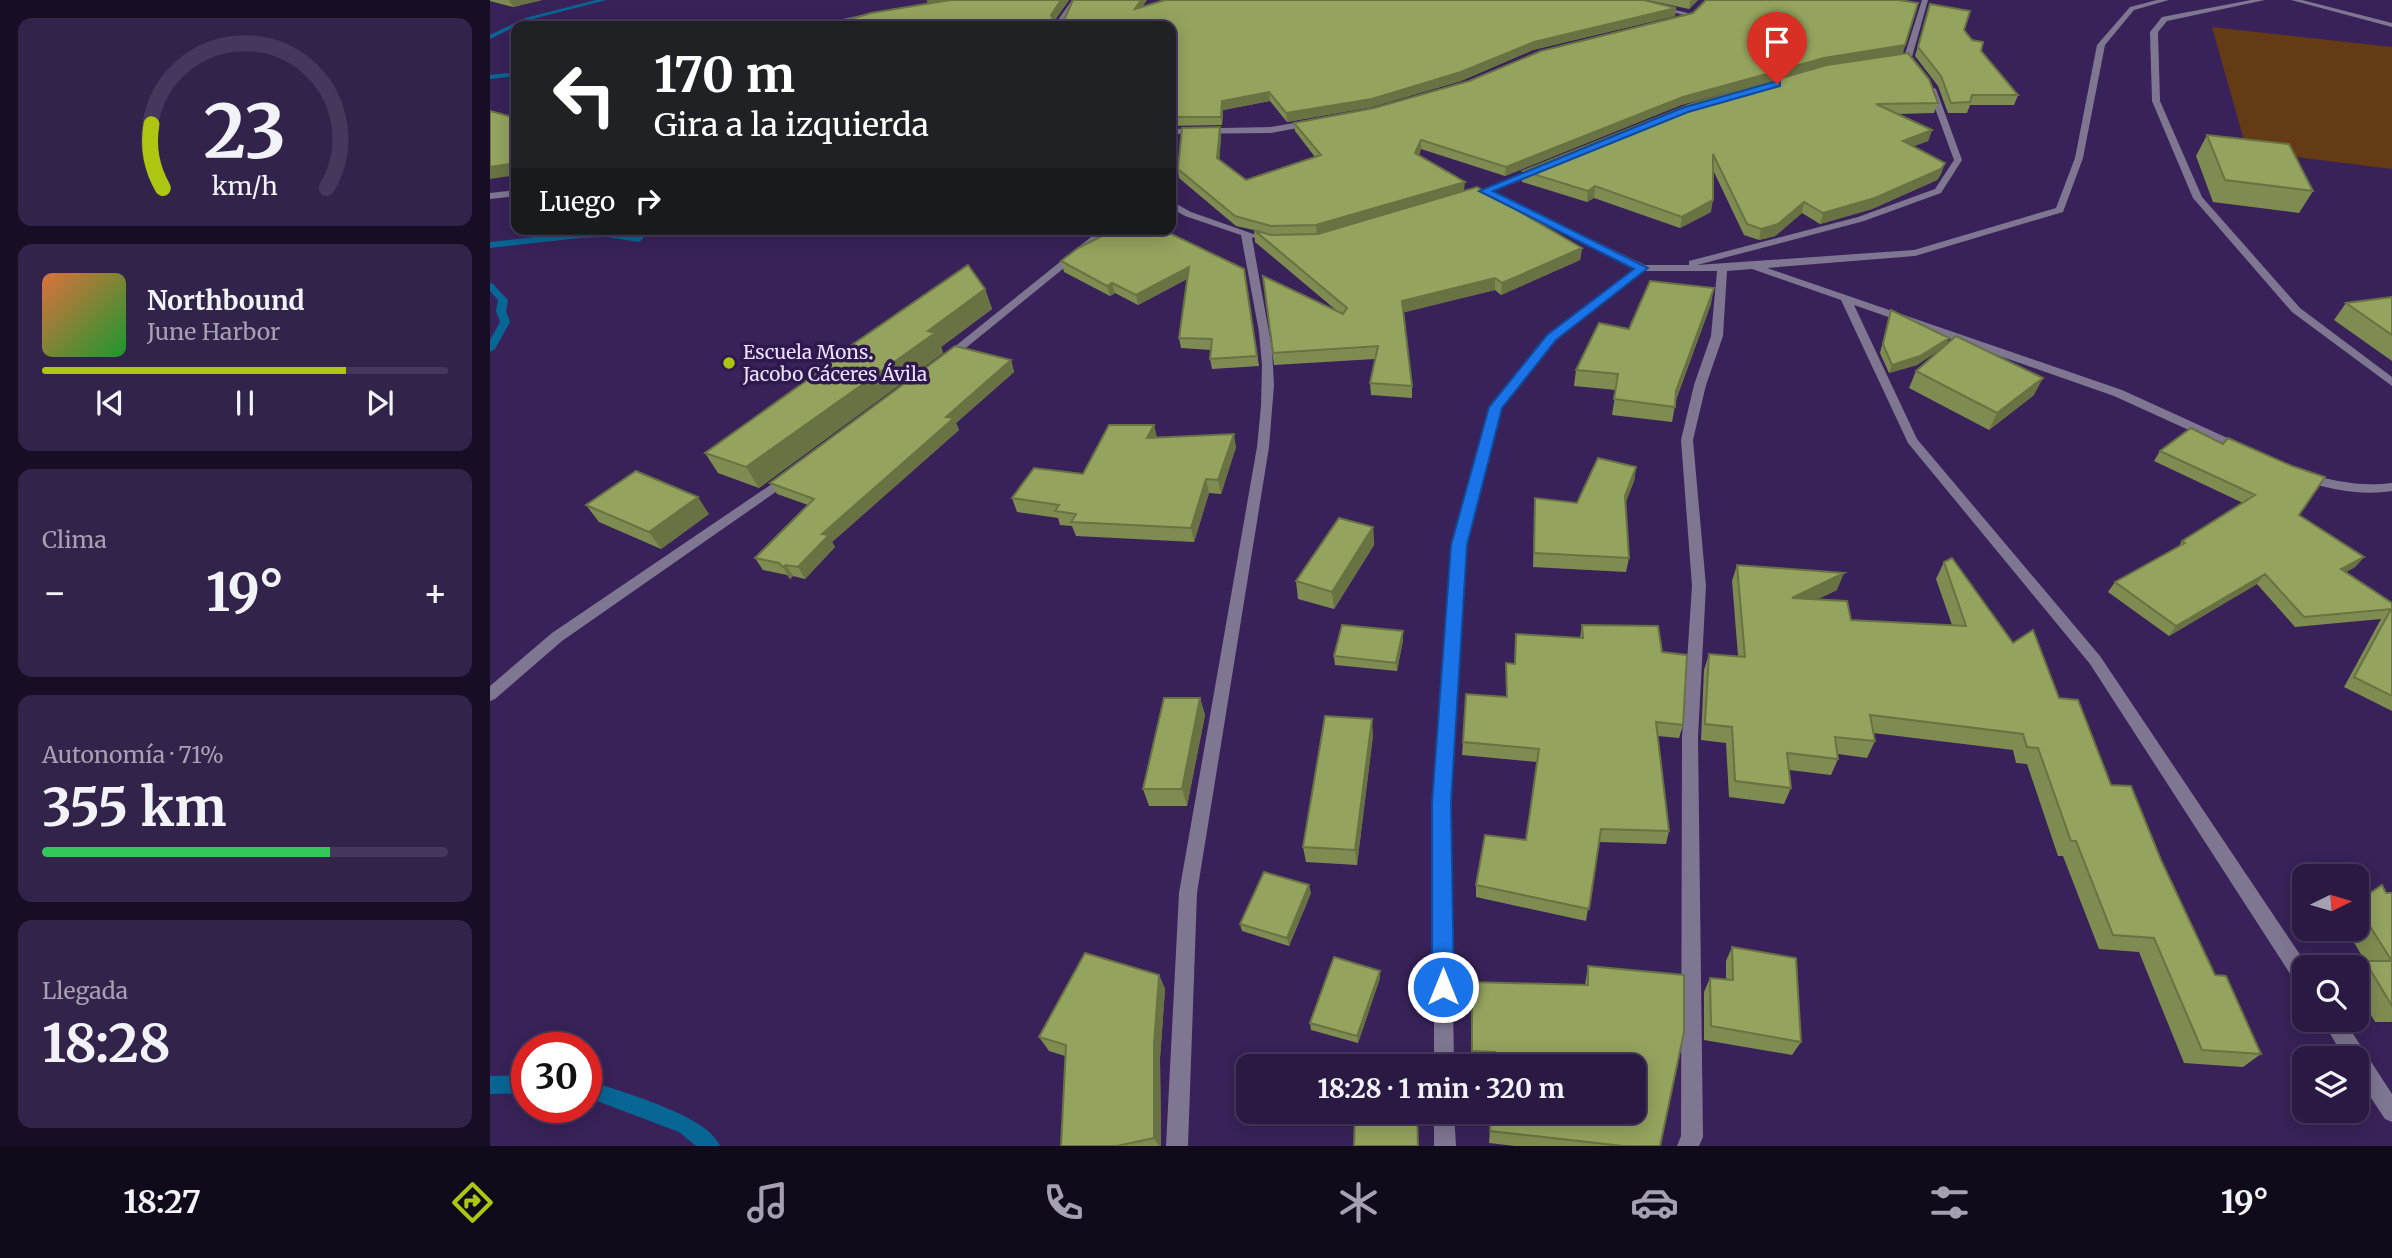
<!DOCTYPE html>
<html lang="es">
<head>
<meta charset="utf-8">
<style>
	body { margin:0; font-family:Merriweather,serif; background:#32234a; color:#f1f3f6; height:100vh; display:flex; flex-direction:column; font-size:26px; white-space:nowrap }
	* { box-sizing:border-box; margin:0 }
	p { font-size:23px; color:#a5a1b2 }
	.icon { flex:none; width:38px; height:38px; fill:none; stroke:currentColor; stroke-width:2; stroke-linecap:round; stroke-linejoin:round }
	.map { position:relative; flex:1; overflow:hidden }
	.panel { display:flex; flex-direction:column; gap:18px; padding:18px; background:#170e25; width:490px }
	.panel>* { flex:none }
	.banner { position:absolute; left:21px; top:21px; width:665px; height:214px; border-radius:14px; box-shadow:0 4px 18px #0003,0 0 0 2px #46385c; background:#202124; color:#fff; overflow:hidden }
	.needle { width:46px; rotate:85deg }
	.tools { position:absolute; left:1802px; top:864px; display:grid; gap:14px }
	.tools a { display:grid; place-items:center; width:77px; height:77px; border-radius:14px; background:#2a1a43; box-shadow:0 4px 18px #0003,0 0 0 2px #46385c; font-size:35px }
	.speed { position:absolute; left:21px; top:1032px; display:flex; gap:14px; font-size:35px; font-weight:700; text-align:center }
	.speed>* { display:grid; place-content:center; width:91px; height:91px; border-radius:50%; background:#2a1a43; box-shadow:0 4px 18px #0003,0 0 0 2px #46385c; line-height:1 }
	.speed .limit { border:10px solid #d22; background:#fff; color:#111 }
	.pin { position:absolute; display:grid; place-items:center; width:60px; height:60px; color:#fff; margin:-72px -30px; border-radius:50% 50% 50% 0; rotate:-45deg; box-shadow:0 0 7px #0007 }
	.pin .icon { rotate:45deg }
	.me { position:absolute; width:77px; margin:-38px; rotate:0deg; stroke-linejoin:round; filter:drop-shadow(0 0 5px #0008) }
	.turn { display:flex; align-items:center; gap:24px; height:147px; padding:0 28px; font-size:32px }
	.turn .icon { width:91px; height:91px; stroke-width:2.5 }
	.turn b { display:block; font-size:49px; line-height:60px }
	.then { display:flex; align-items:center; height:66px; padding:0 28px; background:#0003; gap:14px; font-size:26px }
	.big { font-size:52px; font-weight:700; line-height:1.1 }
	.panel .tile { flex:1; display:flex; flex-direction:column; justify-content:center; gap:10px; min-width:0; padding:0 24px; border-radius:14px; background:#32234a }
	.panel .dial { align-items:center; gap:0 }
	.dial svg { height:182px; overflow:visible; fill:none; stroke:#46385c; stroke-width:7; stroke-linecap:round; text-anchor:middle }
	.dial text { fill:#f1f3f6; stroke:none }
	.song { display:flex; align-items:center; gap:21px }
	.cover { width:84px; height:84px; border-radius:10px; background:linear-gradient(135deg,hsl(20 70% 55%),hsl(130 70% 35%)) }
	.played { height:7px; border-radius:4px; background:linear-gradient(90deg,#acc611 75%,#46385c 75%) }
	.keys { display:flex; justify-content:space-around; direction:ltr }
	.heat { display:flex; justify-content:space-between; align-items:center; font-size:38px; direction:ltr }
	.charge { height:10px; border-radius:5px; background:linear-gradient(90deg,#34c759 71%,#46385c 0) }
	.trip { position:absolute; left:746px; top:1054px; width:410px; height:70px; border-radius:14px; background:#2a1a43; box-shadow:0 4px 18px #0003,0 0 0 2px #46385c; font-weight:700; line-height:70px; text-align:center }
	.tab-bar { display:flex; height:112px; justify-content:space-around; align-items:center; background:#110a1b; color:#a5a1b2 }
	.tab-bar .icon { width:49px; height:49px }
	.tab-bar .active { color:#acc611 }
	.tab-bar b { font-size:32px; color:#f1f3f6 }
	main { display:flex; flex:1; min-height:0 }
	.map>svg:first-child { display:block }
	.green { fill:#653b16 }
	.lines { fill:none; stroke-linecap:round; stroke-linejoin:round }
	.stream { fill:#086694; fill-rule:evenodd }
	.minor { fill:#7f7692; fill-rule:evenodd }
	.wall { fill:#7f8c51 }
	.shaded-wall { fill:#687242 }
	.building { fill:#94a35e; stroke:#687242; stroke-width:2 }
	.route { fill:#1a73e8; stroke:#114b97; stroke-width:2 }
	.poi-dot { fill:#acc611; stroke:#2e184d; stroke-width:2.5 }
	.labels { text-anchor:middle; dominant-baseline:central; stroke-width:7; stroke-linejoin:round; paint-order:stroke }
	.poi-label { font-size:19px; fill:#ebe3fe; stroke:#2e184d; text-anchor:start }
</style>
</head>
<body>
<main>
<section class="panel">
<div class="tile dial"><svg viewBox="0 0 100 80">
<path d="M14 69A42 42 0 1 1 86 69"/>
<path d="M14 69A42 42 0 0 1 9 41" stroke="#acc611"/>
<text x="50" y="56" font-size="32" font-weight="700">23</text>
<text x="50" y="72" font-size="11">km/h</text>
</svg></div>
<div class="tile">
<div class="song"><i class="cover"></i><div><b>Northbound</b><p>June Harbor</p></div></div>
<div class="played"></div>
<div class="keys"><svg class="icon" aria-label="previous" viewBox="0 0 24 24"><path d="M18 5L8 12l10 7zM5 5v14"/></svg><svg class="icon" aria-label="pause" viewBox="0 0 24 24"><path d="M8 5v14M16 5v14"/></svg><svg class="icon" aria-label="next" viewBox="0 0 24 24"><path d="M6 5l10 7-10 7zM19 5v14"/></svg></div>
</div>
<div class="tile"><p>Clima</p>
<div class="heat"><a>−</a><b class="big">19°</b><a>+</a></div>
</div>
<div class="tile"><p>Autonomía · 71%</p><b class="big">355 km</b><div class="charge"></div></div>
<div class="tile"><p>Llegada</p><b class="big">18:28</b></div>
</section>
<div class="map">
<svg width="1902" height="1146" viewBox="0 0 1902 1146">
	<rect width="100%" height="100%" fill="#382259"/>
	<!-- green -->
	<path class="green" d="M1722,27L1902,47V169L1757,151Z"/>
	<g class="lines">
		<!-- stream -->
		<path class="stream" d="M106,0H116L39,20L0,39V35L35,18Z
			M26,72V76L0,79V75Z
			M151,229H159L151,241L148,242L117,237L90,238L0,248V242L90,232L117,231L146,236Z
			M0,283L3,284L18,300L16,311L20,322L5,349L0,352V340L10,322L6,311L8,300L0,291Z
			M37,1075V1093L0,1094V1076Z
			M96,1082L107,1083C137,1094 218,1116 230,1146H206L189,1132L107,1101L96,1100Z"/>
		<!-- minor -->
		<path class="minor" d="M582,0H588L573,24L574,26H567L565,24Z
			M1133,0H1145L1206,15L1202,17Z
			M1432,0H1438L1422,57L1432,69L1428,71L1414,57Z
			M1667,0H1679L1644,10L1615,45L1593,158L1573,212L1425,256L1277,268L1632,390L1755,446L1757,449L1755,452H1747L1624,396L1364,305L1427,439L1610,656L1819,968H1815V988L1808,986L1600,664L1418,443L1351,300L1262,269L1237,271L1233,336L1216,385L1203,440L1216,586L1208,737L1213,1137L1209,1146H1187L1191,1136L1192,737L1202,586L1191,440L1204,385L1221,336L1227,271H1155L1066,339L1012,408L976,545L960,803L964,1066H944V803L962,545L1000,407L1058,335L1146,268L985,192L1047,169H1053V173L1001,191L1155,265H1199V261L1368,217L1445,189L1464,160L1438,89L1442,87L1446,89L1472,160L1451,193L1374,221L1207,265L1424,250L1566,208L1585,158L1607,45L1640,7Z
			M1761,0H1775L1677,21L1668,32L1670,101L1712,197L1810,308L1902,377V386L1802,312L1703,198L1662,101L1660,32L1672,17Z
			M1801,0H1812L1902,23V27Z
			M381,13L383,16L334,26H320Z
			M821,120L825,123L824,125L781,133L681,134V129L781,127Z
			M26,190V196L0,199V193Z
			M681,201L701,212L769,236L762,238L782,349L784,385L779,447L707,893L698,1146H676L689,893L767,447L771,406L772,365L769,332L751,235L695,216L681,208Z
			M611,229H622L461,360H453V356Z
			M298,473L303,474L304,477L303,480L72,641L5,699L0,701V686L62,633Z
			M1814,473C1844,481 1871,487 1902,483V491C1870,496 1840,489 1809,480L1808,477Z
			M1832,1020H1854L1902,1094V1122L1895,1119L1867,1077V1059H1855Z
			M944,1111H964L966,1146H944Z"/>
	</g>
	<!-- wall -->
	<path class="wall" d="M0,0H52L23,7L0,1Z
		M437,0H579L565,20H574L653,7L1186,8L1185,16L1043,50L971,81L882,107L797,122L780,101L733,110L732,125L681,126V26H337L438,4Z
		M1157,0H1208L1199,9Z
		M1440,4L1474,30L1528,95L1524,105H1480L1477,113H1458L1448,86L1425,56Z
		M1203,13L1413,53L1357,62L1448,103L1444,113L1408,114L1442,130L1438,141L1424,146L1451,174L1447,180L1382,209L1330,224L1312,213L1285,236L1269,240L1254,235L1223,170L1221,212L1190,228L1104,198L1097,202L1032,182L1033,171L1334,66L1191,105L1015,176L931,149L929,155L974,191L1092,248L1090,260L1011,295L1005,290L913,312L922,386V398L881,395L880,383L885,359L784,365L773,276L847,311L765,242L764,230L746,226L689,178L688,169L730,127L731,136L729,160L756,180L825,157L805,131L804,123L884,108L979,81Z
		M1717,135L1823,191L1809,213L1723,202L1706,156Z
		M571,261L754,269L769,366L722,369L720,359L721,350L691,348L689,338L697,279L648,305L625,293L620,296L574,272Z
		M495,289L502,309L451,347L453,353L269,488L228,473L215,453L325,374L324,371Z
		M1902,297V361L1844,320L1856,303Z
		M1221,304L1186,400L1182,422L1122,415L1126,390L1084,386L1086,370L1139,329Z
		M1401,310L1459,338L1456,345L1544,395L1499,430L1419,388L1426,371L1452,348L1427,365L1399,373L1390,353Z
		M521,360L524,372L466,423L469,430L342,542L345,547L315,579L303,576L300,579L297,575L273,570L265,558L318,505L287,494L280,483Z
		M664,425L667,438L746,447L731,494L719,493L704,542L586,536L582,526L570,525L568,518L527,512L522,498L593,474Z
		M1670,451L1809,515L1874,557L1865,567L1856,572L1902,603V711L1854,687L1891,619L1805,627L1767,584L1679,636L1618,592L1625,582L1688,547L1692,541L1753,503L1664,461Z
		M1146,467L1144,481L1135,503L1139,558L1136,572L1043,567L1045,498L1087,503Z
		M96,505L219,514L171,549L109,522Z
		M883,527L884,545L844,609L808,599L806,581Z
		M1454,562L1569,698L1621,785L1671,860L1725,975L1771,1054L1753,1067L1694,1063L1649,952L1609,949L1573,856H1568L1537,764L1526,763L1523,750L1383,733L1385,741L1377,758L1348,754V759L1341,775L1299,770L1301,788L1294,804L1239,797L1236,743L1211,740L1214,670L1219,654L1248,656L1242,581L1247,565L1347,590L1328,599L1361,620L1462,625L1446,579Z
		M1092,625L1172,652L1193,725L1189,738L1168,736L1179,831L1176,844L1109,842L1096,921L986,897V885L1036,840L1047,762L972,755L973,742L1016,696V663L1025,664L1026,634L1090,638Z
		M913,640L907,671L845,665L844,656Z
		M710,698L715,715L697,806H659L653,789Z
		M883,735L867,865L816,862L813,847Z
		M1867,892L1902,893V1022H1885L1867,991V968H1865L1875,961L1856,929H1867Z
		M821,893L799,946L752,931L750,924Z
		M1242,947L1311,1042L1302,1055L1214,1040V992L1220,978L1236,980V961Z
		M1098,966L1170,1146H1025L999,1143L1004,1065H981L982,982L1095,985Z
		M890,971V978L868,1043L821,1030L820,1023Z
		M669,975L675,989L670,1058L671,1146H571L575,1056L559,1051L549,1037Z"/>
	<!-- shaded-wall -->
	<path class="shaded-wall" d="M19,0H52L23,7Z
		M437,0H461L438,4Z
		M571,0H579L563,22L561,15Z
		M651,0H657L646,17L645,9Z
		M1202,0H1208L1199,9L1200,1Z
		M1428,3L1413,53L1332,66L1191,105L1015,176L1016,167Z
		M1186,8L1185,16L1043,50L971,81L882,107L797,122L796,113L1044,42Z
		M779,92L780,101L733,110L732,125L731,117L732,101Z
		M730,127L731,136L729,167L727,158Z
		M1442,130L1438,141L1410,151L1413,141Z
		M931,140V149L926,162L925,153Z
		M26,163V175L0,179V167Z
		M1455,163L1451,174L1447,180L1382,209L1330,224L1333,213Z
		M975,182L974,191L827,234L826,225Z
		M1105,186L1104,198L1097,202L1098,191Z
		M1223,200L1221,212L1190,228L1192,217Z
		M1314,202L1312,213L1285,236L1269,240L1271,229Z
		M1092,248L1090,260L1011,295L1012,283Z
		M699,267L701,277L648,305L646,295Z
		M1005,278V290L912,313V301Z
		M622,283L625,293L620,296L617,286Z
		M1224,288L1221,304L1183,406L1186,391Z
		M495,289L502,309L451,347L453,353L269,488L256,467L438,331Z
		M1459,338L1455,346L1427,365L1399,373L1402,365Z
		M521,360L524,372L466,423L469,430L342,542L345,547L315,579L308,567L332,534L456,417Z
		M1553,378L1544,395L1499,430L1507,413Z
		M664,425L667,439L657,438Z
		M744,434L746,447L731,494L728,480Z
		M1146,467L1144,481L1133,510L1135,496Z
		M716,479L719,493L704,542L701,528Z
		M208,497L219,514L171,549L159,532Z
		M883,527L884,545L844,609L842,592Z
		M1874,557L1865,567L1843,579L1851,569Z
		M296,565L303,576L300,579L293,567Z
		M1354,573L1347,590L1296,614L1302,598Z
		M1775,574L1767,584L1679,636L1686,626Z
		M913,631V640L907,671L906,663Z
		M710,698L715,715L697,806L692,789Z
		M882,719L883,735L867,865L865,850Z
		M819,885L821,893L799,946L797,938Z
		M890,971V978L868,1043L867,1036Z
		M669,975L675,989L670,1058L671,1146H669L664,1138V1045Z"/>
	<!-- building -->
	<path class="building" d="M460,0H571L561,15L563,20H574L583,0H651L645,9L675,0H1154L1186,8L1044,42L971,72L882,99L796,113L779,92L732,101L731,117H681V26H337L381,13Z
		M1216,0H1409L1428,3L1415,45L1334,58L1193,97L1016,167L931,140L925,153L975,182L826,225L781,226L745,216L688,169L692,128L730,127L727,158L756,180L831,155L804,123L884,108L979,81L1051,51L1203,13Z
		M1440,4L1480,11L1474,30L1482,40L1493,42L1491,51L1528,95H1482L1480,102L1461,103L1451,76L1428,47Z
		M1418,53L1439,79L1448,103L1386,104L1442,130L1413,141L1455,163L1451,169L1385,198L1333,213L1314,202L1288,224L1271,229L1257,224L1223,154V200L1192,217L1105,186L1098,191L1033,171L1201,104L1337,65Z
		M0,111L26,118V163L0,167Z
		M1717,135L1799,144L1823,191L1735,180Z
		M987,187L1092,248L1012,283L1005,278L912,301L922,386L880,383L888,346L783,353L773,276L853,314L857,308L764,230L781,235L828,234Z
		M626,229H671L754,269L767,356L720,359L722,339L689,338L699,267L646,295L622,283L617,286L571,261L588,248Z
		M478,265L495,289L438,331L445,333L256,467L215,453L327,373L324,371Z
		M1160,281L1224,288L1186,391L1185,407L1124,399L1128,374L1086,370L1109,323L1139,329Z
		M1902,297V335L1856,303Z
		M1401,310L1459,338L1430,356L1402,365L1393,344Z
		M1466,336L1553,378L1507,413L1426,371Z
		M465,346L521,360L456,417L464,418L332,534L339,535L308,567L296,565L293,567L289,563L265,558L324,499L280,483Z
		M619,425H664L657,438L744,434L728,480L716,479L701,528L581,522L586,514L565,511L569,505L522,498L544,468L593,474Z
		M1701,428L1733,444L1738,438L1802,466L1835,477L1809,515L1874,557L1851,569L1902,603V696L1864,677L1901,609L1814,617L1775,574L1686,626L1625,582L1695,543L1692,541L1765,495L1670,451Z
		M1108,458L1146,467L1135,496L1139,558L1044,553L1045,498L1087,503Z
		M146,471L208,497L159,532L96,505Z
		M849,518L883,527L842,592L806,581Z
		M1462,558L1523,643L1543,630L1569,698L1588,700L1621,785L1641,786L1671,860L1725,975L1736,976L1771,1054L1712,1050L1664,938L1623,935L1586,841H1581L1548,748L1537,747L1533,734L1380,715L1385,741L1345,737L1348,759L1297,753L1301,788L1245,781L1242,727L1215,724V721L1219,654L1255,657L1247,565L1354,573L1302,598L1357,601L1361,620L1476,626L1454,562Z
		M852,625L913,631L906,663L844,656Z
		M1092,625L1168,626L1172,652L1197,655L1193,725L1166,722L1179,831L1111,829L1099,909L986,885L995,835L1036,840L1049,749L973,742L976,694L1017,697L1016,663L1025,664L1026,634L1093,638Z
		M674,698H710L692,789H653Z
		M835,716L882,719L865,850L813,847Z
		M774,872L819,885L797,938L750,924Z
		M1892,885L1896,893H1902V1006L1875,961H1902L1867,906V892L1880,893Z
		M1242,947L1306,958L1311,1042L1221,1026L1220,978L1243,980Z
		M595,953L669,975L664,1045V1138L627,1146H571L576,1045L549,1037Z
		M844,957L890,971L867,1036L820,1023Z
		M1098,966L1194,975V1032L1170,1146H1133L1000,1131L1001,1111H1143V1066H1004L1005,1052L982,1051V982L1098,985Z
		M865,1111H927L928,1146H864Z"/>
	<!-- route -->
	<path class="route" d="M1287,81L1290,82V86L1198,112L1003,191L1158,268L1066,340L1012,408L977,545L961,803L964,987L961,995L953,998L946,995L942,987V803L961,545L999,407L1057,335L1144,269L989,191L1192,108Z"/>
	<!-- markers -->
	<circle class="poi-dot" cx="239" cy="363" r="7"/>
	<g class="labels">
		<!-- poi labels -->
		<g class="poi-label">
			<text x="253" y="352">Escuela Mons.<tspan x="253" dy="22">Jacobo Cáceres Ávila</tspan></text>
		</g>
	</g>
</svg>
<div class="tools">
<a><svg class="needle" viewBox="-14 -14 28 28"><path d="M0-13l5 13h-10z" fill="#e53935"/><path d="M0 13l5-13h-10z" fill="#a5a1b2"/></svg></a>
<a><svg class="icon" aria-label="search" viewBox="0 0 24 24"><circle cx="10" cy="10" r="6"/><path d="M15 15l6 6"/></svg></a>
<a><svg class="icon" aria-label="layers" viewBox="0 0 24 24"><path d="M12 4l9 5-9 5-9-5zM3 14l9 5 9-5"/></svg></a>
</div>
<div class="speed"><div class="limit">30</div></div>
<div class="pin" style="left:1287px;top:84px;background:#d93025"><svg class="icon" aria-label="arrive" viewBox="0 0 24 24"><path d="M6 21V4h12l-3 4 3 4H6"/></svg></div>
<svg class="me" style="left:953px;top:987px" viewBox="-20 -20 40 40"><circle r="17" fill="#1a73e8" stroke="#fff" stroke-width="3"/><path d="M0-11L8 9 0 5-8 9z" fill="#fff"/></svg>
<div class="trip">18:28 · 1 min · 320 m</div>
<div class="banner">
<div class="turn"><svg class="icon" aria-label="left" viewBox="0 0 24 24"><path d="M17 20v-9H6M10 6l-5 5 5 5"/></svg><div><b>170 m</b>Gira a la izquierda</div></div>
<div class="then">Luego<svg class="icon" aria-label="right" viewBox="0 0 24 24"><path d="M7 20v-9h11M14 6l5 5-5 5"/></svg></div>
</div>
</div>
</main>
<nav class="tab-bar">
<b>18:27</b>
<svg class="icon active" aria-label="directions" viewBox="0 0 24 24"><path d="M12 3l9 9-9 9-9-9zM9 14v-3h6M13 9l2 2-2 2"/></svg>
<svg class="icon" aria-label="music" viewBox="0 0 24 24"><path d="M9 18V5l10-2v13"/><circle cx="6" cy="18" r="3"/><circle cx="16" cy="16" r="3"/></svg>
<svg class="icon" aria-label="phone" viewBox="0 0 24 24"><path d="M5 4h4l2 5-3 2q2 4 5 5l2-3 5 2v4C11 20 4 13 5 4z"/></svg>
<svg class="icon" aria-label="climate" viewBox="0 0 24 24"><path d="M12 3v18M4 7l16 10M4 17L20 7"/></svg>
<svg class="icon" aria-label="car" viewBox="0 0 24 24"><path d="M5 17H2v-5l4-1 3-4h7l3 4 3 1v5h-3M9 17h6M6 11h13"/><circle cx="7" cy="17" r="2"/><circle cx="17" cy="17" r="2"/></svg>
<svg class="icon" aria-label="filters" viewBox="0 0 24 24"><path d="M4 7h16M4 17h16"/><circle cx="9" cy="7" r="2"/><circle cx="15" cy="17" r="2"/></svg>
<b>19°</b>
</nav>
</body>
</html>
